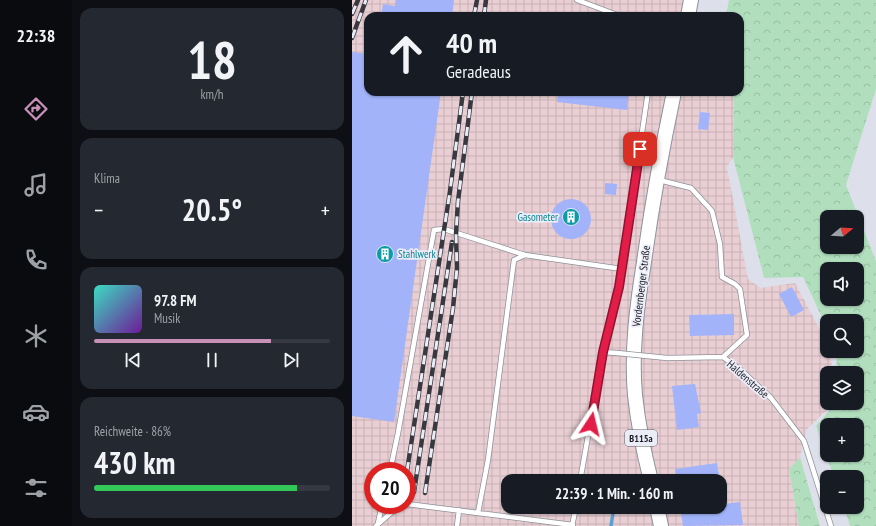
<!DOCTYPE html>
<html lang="de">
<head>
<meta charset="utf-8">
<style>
	body { margin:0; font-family:"PT Sans Narrow",sans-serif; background:#242831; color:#f1f3f6; height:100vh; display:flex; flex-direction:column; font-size:15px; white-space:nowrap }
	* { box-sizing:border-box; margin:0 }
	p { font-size:13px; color:#9ea1a6 }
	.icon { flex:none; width:22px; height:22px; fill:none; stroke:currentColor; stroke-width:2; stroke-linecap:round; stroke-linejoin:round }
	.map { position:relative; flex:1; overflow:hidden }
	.details { display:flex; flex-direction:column; gap:8px; padding:8px; background:#0d0f14; width:280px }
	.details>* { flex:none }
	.hud { position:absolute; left:12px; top:12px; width:380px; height:84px; border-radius:12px; box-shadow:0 1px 3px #0004; background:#171b24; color:#f1f3f6; overflow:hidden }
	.needle { width:26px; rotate:72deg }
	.tools { position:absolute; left:468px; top:210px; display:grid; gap:8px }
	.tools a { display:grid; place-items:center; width:44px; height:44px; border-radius:8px; background:#171b24; box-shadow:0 1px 3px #0004; font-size:20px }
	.speed { position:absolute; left:12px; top:462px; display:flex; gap:8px; font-size:20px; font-weight:700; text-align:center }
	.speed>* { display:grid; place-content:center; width:52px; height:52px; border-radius:50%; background:#171b24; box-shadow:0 1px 3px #0004; line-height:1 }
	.speed .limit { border:6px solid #d22; background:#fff; color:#111 }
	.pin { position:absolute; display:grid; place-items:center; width:34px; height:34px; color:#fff; margin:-17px; border-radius:8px; box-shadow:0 2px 6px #0006 }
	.me { position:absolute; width:44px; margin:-22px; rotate:10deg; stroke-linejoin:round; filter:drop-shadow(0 0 3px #0008) }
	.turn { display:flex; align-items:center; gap:14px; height:84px; padding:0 16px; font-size:18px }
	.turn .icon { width:52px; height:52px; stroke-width:2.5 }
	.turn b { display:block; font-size:28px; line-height:34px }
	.big { font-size:30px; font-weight:800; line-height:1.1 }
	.details .card { flex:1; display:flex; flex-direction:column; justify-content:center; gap:6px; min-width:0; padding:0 14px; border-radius:12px; background:#242831 }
	.details .dial { align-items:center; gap:0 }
	.dial b { font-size:52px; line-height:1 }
	.song { display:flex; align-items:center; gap:12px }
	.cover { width:48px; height:48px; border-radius:6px; background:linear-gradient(135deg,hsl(170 70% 55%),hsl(280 70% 35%)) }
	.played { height:4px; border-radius:2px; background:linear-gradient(90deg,#c88fb8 75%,#363941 75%) }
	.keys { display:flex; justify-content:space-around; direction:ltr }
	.heat { display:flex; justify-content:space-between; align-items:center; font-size:22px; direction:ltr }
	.charge { height:6px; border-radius:3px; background:linear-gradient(90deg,#34c759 86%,#363941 0) }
	.trip { position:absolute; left:149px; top:474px; width:226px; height:40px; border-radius:12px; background:#171b24; box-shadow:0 1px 3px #0004; font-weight:800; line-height:40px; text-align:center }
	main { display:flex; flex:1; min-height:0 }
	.dock { display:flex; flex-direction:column; width:72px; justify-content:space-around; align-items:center; background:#090b0e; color:#9ea1a6 }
	.dock .icon { width:28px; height:28px }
	.dock .current { color:#c88fb8 }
	.dock b { font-size:18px; color:#f1f3f6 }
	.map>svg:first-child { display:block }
	.industrial { fill:url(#industrial-grid); fill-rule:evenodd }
	.forest { fill:url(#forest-crowns); fill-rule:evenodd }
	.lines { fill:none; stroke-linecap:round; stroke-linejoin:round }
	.stream { stroke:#5c9fd2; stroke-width:3.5 }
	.building { fill:#a2b3fa }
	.lane-casing { stroke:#8e919b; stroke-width:6 }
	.primary-casing { stroke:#8e919b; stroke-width:16 }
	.lane { stroke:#fff; stroke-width:4.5 }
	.primary { stroke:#fff; stroke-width:14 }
	.rail-casing { stroke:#38393e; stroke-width:4.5 }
	.rail { stroke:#eaedf8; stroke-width:3; stroke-dasharray:9; stroke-linecap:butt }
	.lane-bridge-casing { stroke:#8e919b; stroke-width:6; stroke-linecap:butt }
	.lane-bridge { stroke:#fff; stroke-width:4.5 }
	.route-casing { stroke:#92132f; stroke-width:10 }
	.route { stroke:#e11d48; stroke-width:7 }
	.labels { text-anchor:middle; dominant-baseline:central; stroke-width:3.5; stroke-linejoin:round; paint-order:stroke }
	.shield { fill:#eaedf8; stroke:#5a5b62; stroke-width:1 }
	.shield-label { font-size:10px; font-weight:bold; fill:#1c1d21 }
	.culture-label { font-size:11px; fill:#0d838f; stroke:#eaedf8; text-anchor:end }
	.street-label { font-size:11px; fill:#1c1d21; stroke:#eaedf8 }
</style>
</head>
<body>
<main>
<nav class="dock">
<b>22:38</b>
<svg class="icon current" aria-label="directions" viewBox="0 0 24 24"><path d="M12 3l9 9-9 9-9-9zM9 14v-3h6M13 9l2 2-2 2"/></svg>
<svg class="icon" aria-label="music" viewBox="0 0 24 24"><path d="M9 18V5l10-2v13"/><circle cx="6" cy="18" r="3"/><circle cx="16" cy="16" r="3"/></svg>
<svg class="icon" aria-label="phone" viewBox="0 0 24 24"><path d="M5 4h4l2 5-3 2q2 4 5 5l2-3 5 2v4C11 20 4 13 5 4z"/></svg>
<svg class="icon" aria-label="climate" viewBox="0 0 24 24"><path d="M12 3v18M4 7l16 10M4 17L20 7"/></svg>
<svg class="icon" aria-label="car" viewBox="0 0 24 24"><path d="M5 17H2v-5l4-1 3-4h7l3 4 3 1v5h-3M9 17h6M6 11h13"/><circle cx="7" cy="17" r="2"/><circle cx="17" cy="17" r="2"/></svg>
<svg class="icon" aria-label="filters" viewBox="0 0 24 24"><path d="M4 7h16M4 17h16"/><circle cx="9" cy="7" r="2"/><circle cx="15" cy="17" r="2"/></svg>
</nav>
<section class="details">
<div class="card dial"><b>18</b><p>km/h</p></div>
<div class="card"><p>Klima</p>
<div class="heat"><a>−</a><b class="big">20.5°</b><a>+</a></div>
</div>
<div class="card">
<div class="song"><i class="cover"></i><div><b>97.8 FM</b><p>Musik</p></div></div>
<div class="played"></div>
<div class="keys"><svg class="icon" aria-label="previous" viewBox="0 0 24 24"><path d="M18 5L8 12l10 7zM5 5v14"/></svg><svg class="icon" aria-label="pause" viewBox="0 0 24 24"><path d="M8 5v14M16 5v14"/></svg><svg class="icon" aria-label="next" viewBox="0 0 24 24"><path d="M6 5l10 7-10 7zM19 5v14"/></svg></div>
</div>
<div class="card"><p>Reichweite · 86%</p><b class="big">430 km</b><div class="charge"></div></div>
</section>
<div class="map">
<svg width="524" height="526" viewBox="0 0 524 526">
	<defs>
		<pattern id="industrial-grid" width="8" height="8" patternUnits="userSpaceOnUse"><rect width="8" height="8" fill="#e9cfd4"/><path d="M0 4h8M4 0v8" fill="none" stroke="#c7b1b6"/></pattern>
		<pattern id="forest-crowns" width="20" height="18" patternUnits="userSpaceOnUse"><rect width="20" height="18" fill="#b1dfbd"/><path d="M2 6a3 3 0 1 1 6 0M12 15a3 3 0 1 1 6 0" fill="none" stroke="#98bfa2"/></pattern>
	</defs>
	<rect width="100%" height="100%" fill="#dde0eb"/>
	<!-- industrial -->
	<path class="industrial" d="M0,0H334L331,16H16V92H382L381,157L375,167L396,279L409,288L443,283L475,343V351H479L480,373H475V403H482L455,429L448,457L437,469L447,526H0ZM21,471H55V505H21ZM156,481H368V507H156Z"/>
	<!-- forest -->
	<path class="forest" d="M377,0H524V89L494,185L524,261V526H498L492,507H505V477H482L464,426L484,403H505V373H484L485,351H505V321H475V328L451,277L412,278L408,262L381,157L382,92H388V16H374ZM475,217H505V247H475ZM475,269H505V299H475ZM475,425H505V455H475Z
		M448,457L468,526H447L437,469Z"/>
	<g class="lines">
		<!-- stream -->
		<path class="stream" d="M259,526L262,507"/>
	</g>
	<!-- building -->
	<path class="building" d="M44,0H102L100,16H29L31,4L43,6Z
		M0,52L16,54V92H89L42,422L0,416Z
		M206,92H277L275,110L205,102Z
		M348,112L358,113L356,130L346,129Z
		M253,183L265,184L264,195L253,194Z
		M199 219a20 20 0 1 1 40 0a20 20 0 1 1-40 0Z
		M440,287L452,310L439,317L427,294Z
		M382,314V335L338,336L337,315Z
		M343,384L349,413L345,414L347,427L325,430L320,386Z
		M365,463L368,481H325L323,469Z
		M388,502L391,525L331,526L328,507H345L346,514L372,511L371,504Z"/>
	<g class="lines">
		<!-- lane casing -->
		<g class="lane-casing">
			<path id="lane" d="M225,0L268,16
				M307,180L339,188L360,211L368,244L370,277L383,284L388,289L395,335L371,357
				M251,352L265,353
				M371,357L390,371L419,398L452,441L479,526
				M315,358L371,357
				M38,471L46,433L82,230L92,229L173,255
				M228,481L251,352L267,287L296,92
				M55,504L126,513
				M26,523L30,505
				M221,525L126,513L136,460L162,260L173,255L270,269
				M24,526L48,505
				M105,526L107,510
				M220,526L224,507"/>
		</g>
		<!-- primary casing -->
		<g class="primary-casing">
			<path id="primary" d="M336,16L339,0
				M299,481C292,453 286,424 283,395C279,351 285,305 292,262C300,204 310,149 322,92
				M305,507L309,526"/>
		</g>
		<!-- lane -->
		<use href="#lane" class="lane"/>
		<!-- primary -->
		<use href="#primary" class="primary"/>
		<!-- rail casing -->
		<g class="rail-casing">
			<path id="rail" d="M0,14L6,0
				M122,16L125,0
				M132,16L134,0
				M0,38L14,0
				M55,471L98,191L111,92
				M62,492L100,242
				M73,493L101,308L105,268L104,234L106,201L120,92"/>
		</g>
		<!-- rail -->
		<use href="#rail" class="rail"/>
		<!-- lane-bridge casing -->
		<g class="lane-bridge-casing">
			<path id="lane-bridge" d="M265,353L315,358"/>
		</g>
		<!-- lane-bridge -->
		<use href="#lane-bridge" class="lane-bridge"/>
	</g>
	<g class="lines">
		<!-- route casing -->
		<g class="route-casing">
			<path id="route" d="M239,424L251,352L267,287L288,149"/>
		</g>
		<!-- route -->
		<use href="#route" class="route"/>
	</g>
	<!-- icons -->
	<defs>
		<g id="building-disc" transform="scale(0.9)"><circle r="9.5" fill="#0f9aa8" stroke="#eaedf8"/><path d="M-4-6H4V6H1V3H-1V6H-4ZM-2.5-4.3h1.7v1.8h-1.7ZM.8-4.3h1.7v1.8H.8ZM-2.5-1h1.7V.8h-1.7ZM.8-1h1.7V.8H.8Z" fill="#fff"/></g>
	</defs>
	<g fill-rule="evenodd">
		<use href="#building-disc" x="219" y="217"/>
		<use href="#building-disc" x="33" y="254"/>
	</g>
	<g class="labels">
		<!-- shield labels -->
		<rect class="shield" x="273" y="430" width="32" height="16" rx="3"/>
		<g class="shield-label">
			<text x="289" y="438">B115a</text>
		</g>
		<!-- culture labels -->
		<g class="culture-label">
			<text x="206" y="217">Gasometer</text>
			<text x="46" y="254" text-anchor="start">Stahlwerk</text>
		</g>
		<!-- street labels -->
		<g class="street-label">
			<text transform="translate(289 286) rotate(-83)">Vordernberger Straße</text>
			<text transform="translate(396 379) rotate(41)">Haldenstraße</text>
		</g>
	</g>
</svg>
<div class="tools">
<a><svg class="needle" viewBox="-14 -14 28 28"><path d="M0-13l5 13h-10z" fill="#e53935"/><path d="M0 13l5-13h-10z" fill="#9ea1a6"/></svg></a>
<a><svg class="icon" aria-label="sound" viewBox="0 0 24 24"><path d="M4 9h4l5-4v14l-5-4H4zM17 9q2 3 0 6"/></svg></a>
<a><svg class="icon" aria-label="search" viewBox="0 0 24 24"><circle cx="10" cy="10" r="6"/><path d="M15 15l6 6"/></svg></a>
<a><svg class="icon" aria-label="layers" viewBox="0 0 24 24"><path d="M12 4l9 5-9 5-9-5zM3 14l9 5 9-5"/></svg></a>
<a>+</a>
<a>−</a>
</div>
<div class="speed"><div class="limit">20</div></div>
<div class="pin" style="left:288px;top:149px;background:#d93025"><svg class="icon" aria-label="arrive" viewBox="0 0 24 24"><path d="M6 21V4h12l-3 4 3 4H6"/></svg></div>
<svg class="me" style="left:239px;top:424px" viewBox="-20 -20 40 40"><path d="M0-17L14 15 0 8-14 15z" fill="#e11d48" stroke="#fff" stroke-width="4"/></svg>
<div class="trip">22:39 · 1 Min. · 160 m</div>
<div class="hud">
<div class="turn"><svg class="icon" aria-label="ahead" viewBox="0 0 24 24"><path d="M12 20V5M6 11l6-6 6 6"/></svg><div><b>40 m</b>Geradeaus</div></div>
</div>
</div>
</main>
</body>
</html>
